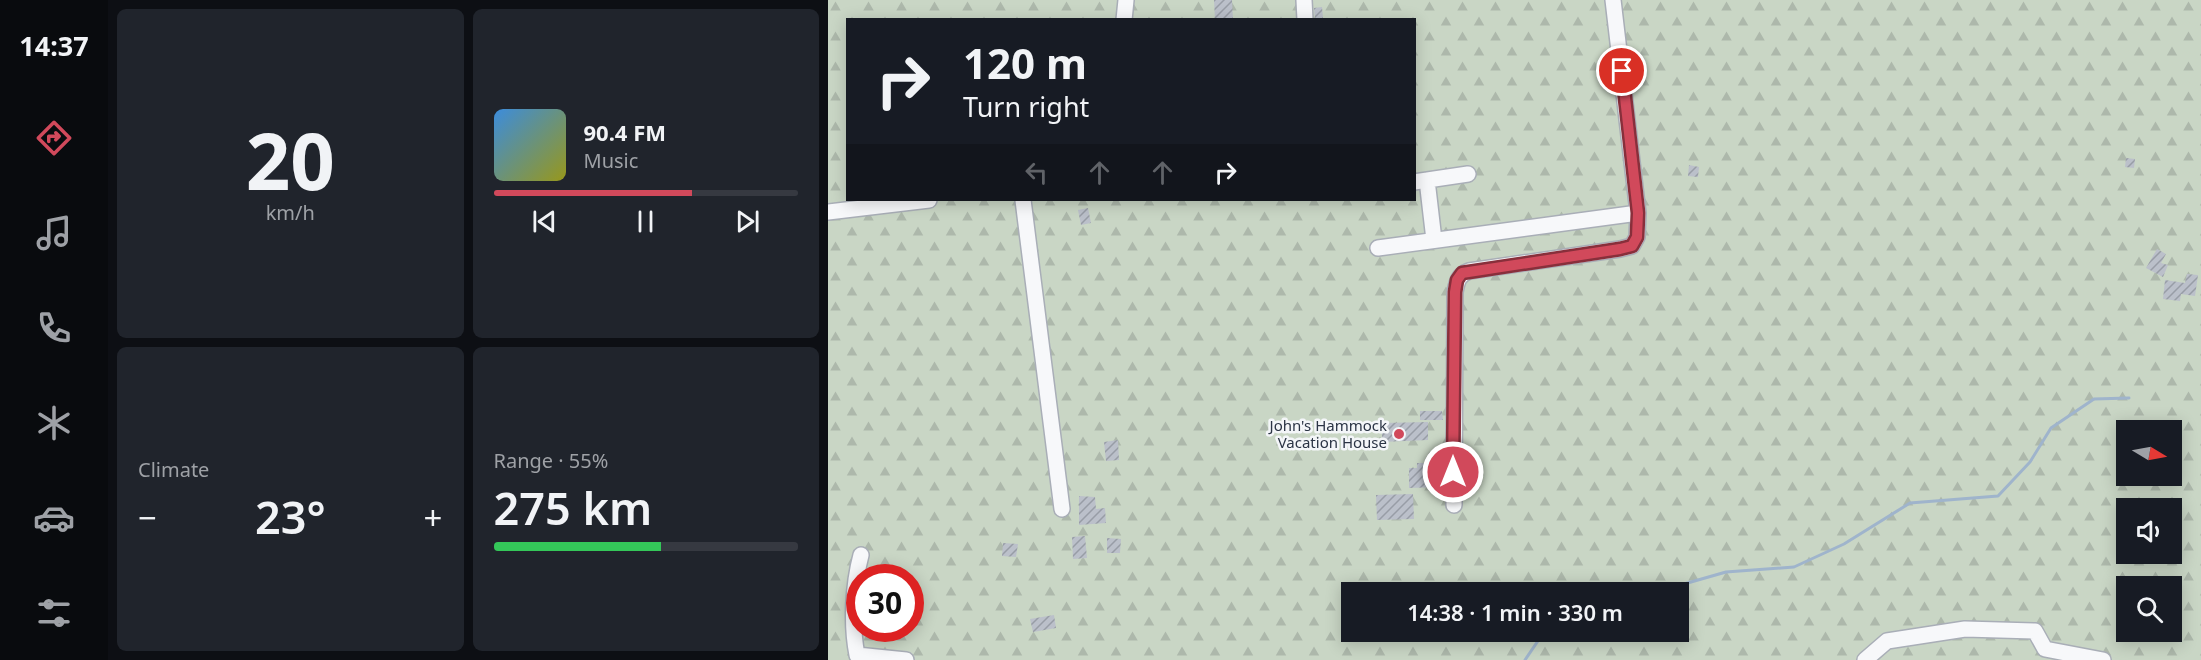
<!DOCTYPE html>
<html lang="en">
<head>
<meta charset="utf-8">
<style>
	body { margin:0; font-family:"Noto Sans",sans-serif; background:#20242c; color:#f1f3f6; height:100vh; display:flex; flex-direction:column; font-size:22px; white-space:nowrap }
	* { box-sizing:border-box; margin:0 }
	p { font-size:20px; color:#9ea1a6 }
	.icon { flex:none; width:33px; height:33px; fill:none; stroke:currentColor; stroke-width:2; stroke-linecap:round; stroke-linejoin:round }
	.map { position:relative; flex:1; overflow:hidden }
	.sheet { display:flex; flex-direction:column; gap:9px; padding:9px; background:#0d0f14; width:720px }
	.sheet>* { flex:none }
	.guide { position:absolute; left:18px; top:18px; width:570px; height:183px; border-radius:0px; box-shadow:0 3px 15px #0003; background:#171b24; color:#f1f3f6; overflow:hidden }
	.needle { width:39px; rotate:100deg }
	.buttons { position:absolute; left:1288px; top:420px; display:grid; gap:12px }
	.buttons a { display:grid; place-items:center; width:66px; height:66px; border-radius:0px; background:#171b24; box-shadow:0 3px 15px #0003; font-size:30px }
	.speed { position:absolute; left:18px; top:564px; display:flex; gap:12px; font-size:30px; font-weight:700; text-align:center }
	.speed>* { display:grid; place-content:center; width:78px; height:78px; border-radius:50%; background:#171b24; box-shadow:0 3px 15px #0003; line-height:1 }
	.speed .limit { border:9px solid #d22; background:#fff; color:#111 }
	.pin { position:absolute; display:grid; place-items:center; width:51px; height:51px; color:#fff; margin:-26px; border:3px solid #fff; border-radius:50%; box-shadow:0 2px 6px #0007 }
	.me { position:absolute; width:66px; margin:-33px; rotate:0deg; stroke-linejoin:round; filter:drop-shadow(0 0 4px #0008) }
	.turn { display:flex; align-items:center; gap:21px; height:126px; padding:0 18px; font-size:27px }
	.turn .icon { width:78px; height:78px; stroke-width:2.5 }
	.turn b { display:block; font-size:42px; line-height:51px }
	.lanes { display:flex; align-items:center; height:57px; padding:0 18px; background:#0003; justify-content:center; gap:30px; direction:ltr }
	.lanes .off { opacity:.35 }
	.big { font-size:45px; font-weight:600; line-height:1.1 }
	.sheet .tile { flex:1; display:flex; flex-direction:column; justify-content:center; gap:9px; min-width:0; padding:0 21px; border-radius:9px; background:#20242c }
	.sheet .dial { align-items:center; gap:0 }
	.dial b { font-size:78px; line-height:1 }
	.song { display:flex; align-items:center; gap:18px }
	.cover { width:72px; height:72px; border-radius:9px; background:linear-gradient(135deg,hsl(210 70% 55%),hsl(60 70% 35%)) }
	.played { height:6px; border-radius:3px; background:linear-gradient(90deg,#d1495b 65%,#363941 65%) }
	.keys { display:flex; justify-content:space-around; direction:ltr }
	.heat { display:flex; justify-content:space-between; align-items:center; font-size:33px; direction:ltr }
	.charge { height:9px; border-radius:4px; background:linear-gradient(90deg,#34c759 55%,#363941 0) }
	.sheet .tiles { flex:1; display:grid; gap:9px; grid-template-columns:repeat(2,1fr) }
	.trip { position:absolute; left:513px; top:582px; width:348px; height:60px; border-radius:0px; background:#171b24; box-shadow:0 3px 15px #0003; font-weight:600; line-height:60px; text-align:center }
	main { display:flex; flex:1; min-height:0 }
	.dock { display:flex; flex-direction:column; width:108px; justify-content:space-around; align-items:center; background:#090b0e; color:#9ea1a6 }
	.dock .icon { width:42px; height:42px }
	.dock .on { color:#d1495b }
	.dock b { font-size:27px; color:#f1f3f6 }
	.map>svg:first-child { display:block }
	.forest { fill:url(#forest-firs); fill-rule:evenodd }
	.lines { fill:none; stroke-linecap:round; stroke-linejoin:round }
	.stream { stroke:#9fb4cc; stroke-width:3 }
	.building { fill:url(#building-hatch) }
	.minor-casing { stroke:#a9aeb7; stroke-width:18 }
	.minor { stroke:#f7f8fa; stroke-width:15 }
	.route-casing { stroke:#882f3b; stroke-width:15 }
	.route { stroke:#d1495b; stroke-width:10 }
	.poi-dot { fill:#d1495b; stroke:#f4f6f9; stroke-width:2 }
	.labels { text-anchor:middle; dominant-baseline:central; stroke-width:5; stroke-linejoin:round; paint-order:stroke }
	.poi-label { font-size:15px; fill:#2b3445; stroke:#f4f6f9; text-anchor:end }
</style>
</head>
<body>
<main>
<nav class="dock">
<b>14:37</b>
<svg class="icon on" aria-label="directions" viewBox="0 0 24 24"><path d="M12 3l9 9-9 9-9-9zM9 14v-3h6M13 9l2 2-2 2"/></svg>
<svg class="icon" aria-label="music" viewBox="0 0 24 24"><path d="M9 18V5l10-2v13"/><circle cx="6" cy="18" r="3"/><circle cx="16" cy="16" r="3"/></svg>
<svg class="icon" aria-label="phone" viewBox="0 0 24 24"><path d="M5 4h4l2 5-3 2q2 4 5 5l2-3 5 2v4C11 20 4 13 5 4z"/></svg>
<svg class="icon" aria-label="climate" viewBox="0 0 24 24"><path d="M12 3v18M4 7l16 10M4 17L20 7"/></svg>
<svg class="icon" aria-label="car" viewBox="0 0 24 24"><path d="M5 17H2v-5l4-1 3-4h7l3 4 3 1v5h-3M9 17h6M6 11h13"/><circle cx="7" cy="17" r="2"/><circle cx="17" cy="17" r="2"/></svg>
<svg class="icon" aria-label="filters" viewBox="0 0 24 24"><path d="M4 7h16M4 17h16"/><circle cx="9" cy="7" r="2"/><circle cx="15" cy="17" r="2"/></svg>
</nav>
<section class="sheet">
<div class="tiles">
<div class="tile dial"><b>20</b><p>km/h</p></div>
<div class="tile">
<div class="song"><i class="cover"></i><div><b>90.4 FM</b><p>Music</p></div></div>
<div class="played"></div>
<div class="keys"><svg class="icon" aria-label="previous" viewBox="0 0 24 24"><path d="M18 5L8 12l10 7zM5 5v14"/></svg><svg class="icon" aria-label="pause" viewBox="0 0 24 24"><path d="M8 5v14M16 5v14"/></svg><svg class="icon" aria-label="next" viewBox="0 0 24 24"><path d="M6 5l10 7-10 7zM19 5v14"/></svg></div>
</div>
<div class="tile"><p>Climate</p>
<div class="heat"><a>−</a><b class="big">23°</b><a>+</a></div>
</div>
<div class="tile"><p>Range · 55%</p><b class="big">275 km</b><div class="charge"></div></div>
</div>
</section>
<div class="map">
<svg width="1373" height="660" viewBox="0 0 1373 660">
	<defs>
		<pattern id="forest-firs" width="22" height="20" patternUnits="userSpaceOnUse" patternTransform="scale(1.5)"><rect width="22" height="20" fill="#c9d6c5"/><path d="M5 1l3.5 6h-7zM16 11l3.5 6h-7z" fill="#adb8ab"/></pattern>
		<pattern id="building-hatch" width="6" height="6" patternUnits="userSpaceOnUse" patternTransform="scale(1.5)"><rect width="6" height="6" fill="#bbc0ca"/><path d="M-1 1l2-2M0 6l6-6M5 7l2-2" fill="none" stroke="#989da6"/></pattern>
	</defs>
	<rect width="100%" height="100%" fill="#e4e7ec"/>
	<!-- forest -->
	<path class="forest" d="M0,0H1373V660H0ZM20,20H586V200H20ZM1299,430H1344V476H1299ZM1299,508H1344V554H1299ZM32,578H82V628H32ZM1299,586H1344V632H1299ZM524,592H850V632H524Z"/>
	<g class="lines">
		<!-- stream -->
		<path class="stream" d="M828,592L898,572L966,567L1016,544L1082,503L1170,496L1202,462L1223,428L1266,399L1301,398
			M697,660L716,632"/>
	</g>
	<!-- building -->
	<path class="building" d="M386,0H404L405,20H387Z
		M494,7L495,18L487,19L486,8Z
		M1298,158L1307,159L1306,168L1297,167Z
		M861,165L871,167L870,177L860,176Z
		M260,208L263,223L253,225L250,210Z
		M1329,249L1338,254L1333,263L1340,265L1335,277L1318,268Z
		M1359,274L1370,275L1367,296L1353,294L1352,301L1335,299L1337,280L1357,283Z
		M592,411H614L615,420H592Z
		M600,422V440L554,442V423Z
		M290,440L291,460L278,461L276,442Z
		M589,463H614V487L581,488V468H589Z
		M585,494L586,519L549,520L548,495Z
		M251,496L267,497L268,509L277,508L278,523L251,525Z
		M257,536L259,558L245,559L244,537Z
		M279,538L293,539L292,553H279Z
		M175,543L190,544L188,557L174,556Z
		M226,615L228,628L205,632L202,619Z"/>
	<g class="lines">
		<!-- minor casing -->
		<g class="minor-casing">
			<path id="minor" d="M476,0L477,20
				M296,20L298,0
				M599,180L606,240
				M586,182L640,174
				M195,200L234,509
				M0,212L101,200
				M550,248L810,213
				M626,505L627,292C629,282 630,275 641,271L792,249L804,246L809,237L810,213L785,0
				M33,555C25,585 23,625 29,655L78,660
				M1037,660L1059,641L1137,629L1207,631L1217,649L1275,660"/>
		</g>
		<!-- minor -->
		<use href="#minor" class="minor"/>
	</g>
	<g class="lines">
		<!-- route casing -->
		<g class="route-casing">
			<path id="route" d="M625,472L627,292L629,280L634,273L792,249L804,246L809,237L810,213L794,71"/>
		</g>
		<!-- route -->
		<use href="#route" class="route"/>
	</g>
	<!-- markers -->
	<circle class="poi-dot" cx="571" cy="434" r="6"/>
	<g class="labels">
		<!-- poi labels -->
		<g class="poi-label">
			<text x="559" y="425">John's Hammock<tspan x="559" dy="17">Vacation House</tspan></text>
		</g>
	</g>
</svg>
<div class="buttons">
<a><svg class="needle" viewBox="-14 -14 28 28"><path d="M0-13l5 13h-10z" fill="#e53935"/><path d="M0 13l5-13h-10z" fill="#9ea1a6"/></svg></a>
<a><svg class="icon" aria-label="sound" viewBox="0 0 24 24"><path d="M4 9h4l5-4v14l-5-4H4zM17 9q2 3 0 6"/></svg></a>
<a><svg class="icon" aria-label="search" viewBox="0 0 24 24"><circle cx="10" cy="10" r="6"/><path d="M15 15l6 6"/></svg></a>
</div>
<div class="speed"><div class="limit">30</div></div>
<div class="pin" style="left:794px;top:71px;background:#d93025"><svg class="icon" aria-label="arrive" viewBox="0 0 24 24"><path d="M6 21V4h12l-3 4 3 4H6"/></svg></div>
<svg class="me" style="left:625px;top:472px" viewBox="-20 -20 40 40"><circle r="17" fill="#d1495b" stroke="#fff" stroke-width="3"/><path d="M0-11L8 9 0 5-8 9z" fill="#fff"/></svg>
<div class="trip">14:38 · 1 min · 330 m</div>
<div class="guide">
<div class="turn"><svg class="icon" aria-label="right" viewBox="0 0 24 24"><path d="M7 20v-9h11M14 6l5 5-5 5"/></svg><div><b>120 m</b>Turn right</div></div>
<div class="lanes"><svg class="icon off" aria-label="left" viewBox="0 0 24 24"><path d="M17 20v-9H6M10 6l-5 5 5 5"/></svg><svg class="icon off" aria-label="ahead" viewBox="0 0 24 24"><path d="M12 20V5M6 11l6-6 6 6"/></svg><svg class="icon off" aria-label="ahead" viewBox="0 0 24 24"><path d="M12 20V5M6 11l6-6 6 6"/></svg><svg class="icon" aria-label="right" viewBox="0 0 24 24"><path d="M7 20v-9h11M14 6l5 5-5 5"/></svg></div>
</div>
</div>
</main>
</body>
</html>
